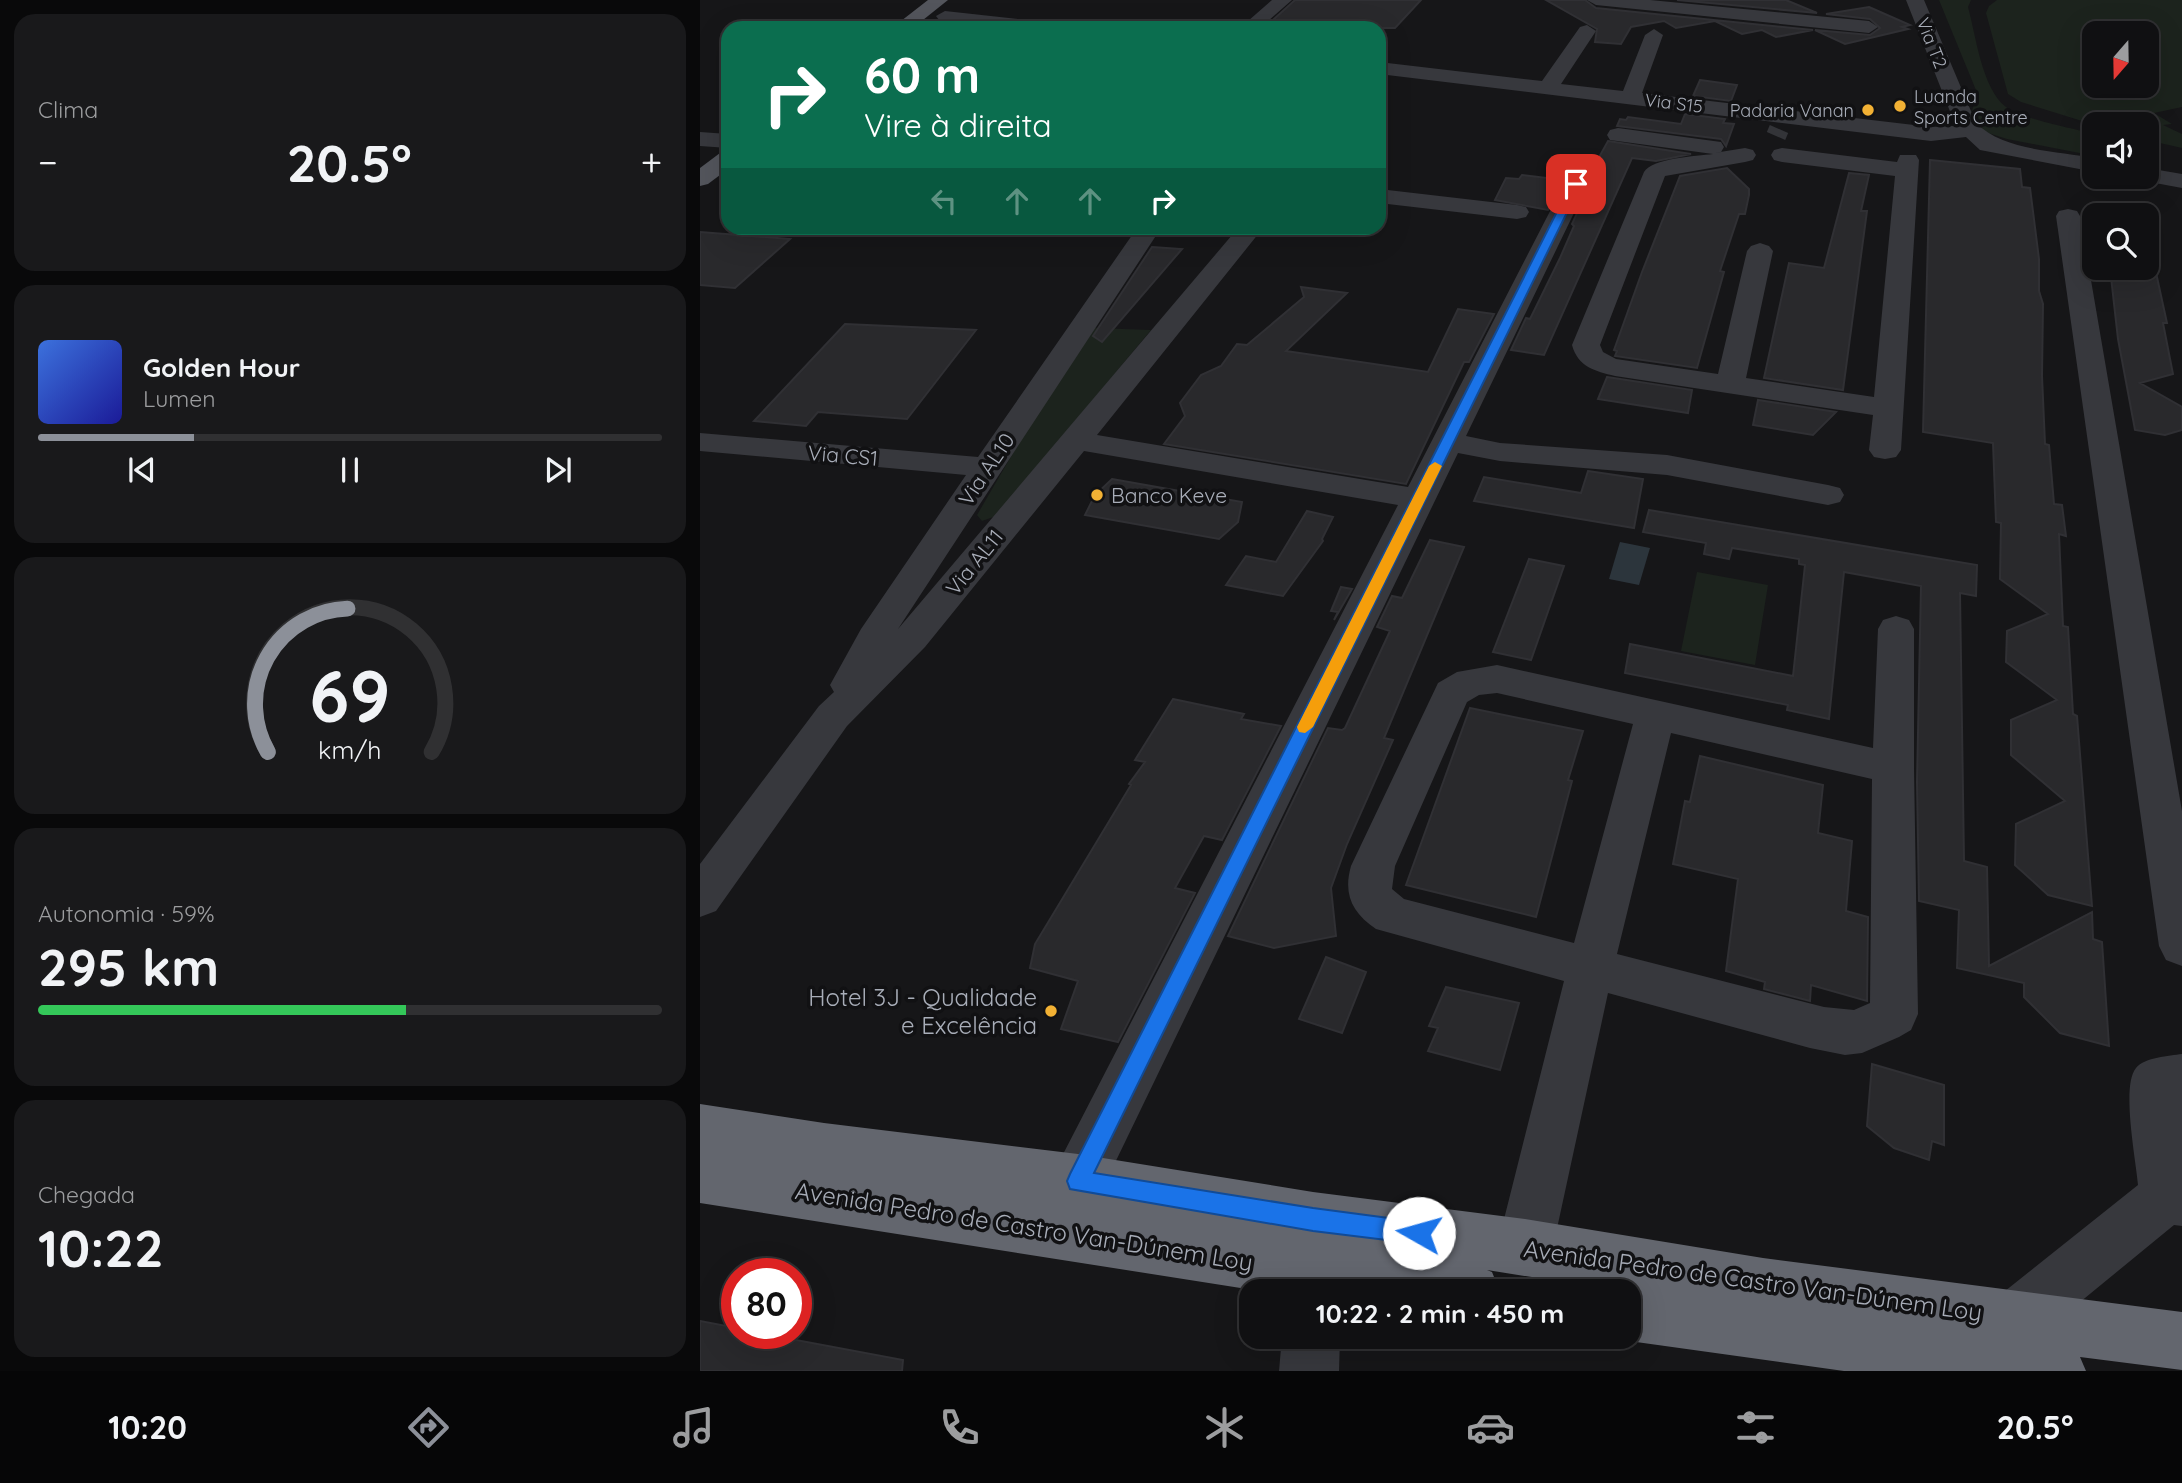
<!DOCTYPE html>
<html lang="pt">
<head>
<meta charset="utf-8">
<style>
	body { margin:0; font-family:Quicksand,sans-serif; background:#19191b; color:#f1f3f6; height:100vh; display:flex; flex-direction:column; font-size:26px; white-space:nowrap }
	* { box-sizing:border-box; margin:0 }
	p { font-size:23px; color:#9c9d9f }
	.icon { flex:none; width:38px; height:38px; fill:none; stroke:currentColor; stroke-width:2; stroke-linecap:round; stroke-linejoin:round }
	.map { position:relative; flex:1; overflow:hidden }
	.drawer { display:flex; flex-direction:column; gap:14px; padding:14px; background:#09090a; width:700px }
	.drawer>* { flex:none }
	.guide { position:absolute; left:21px; top:21px; width:665px; height:214px; border-radius:21px; box-shadow:0 7px 28px #0002,0 0 0 2px #303032; background:#0b6e4f; color:#fff; overflow:hidden }
	.needle { width:46px; rotate:200deg }
	.controls { position:absolute; left:1382px; top:21px; display:grid; gap:14px }
	.controls a { display:grid; place-items:center; width:77px; height:77px; border-radius:14px; background:#101012; box-shadow:0 7px 28px #0002,0 0 0 2px #303032; font-size:35px }
	.speed { position:absolute; left:21px; top:1258px; display:flex; gap:14px; font-size:35px; font-weight:700; text-align:center }
	.speed>* { display:grid; place-content:center; width:91px; height:91px; border-radius:50%; background:#101012; box-shadow:0 7px 28px #0002,0 0 0 2px #303032; line-height:1 }
	.speed .limit { border:10px solid #d22; background:#fff; color:#111 }
	.pin { position:absolute; display:grid; place-items:center; width:60px; height:60px; color:#fff; margin:-30px; border-radius:14px; box-shadow:0 4px 10px #0006 }
	.me { position:absolute; width:77px; margin:-38px; rotate:277deg; stroke-linejoin:round; filter:drop-shadow(0 0 5px #0008) }
	.turn { display:flex; align-items:center; gap:24px; height:147px; padding:0 28px; font-size:32px }
	.turn .icon { width:91px; height:91px; stroke-width:2.5 }
	.turn b { display:block; font-size:49px; line-height:60px }
	.lanes { display:flex; align-items:center; height:66px; padding:0 28px; background:#0003; justify-content:center; gap:35px; direction:ltr }
	.lanes .off { opacity:.35 }
	.big { font-size:52px; font-weight:700; line-height:1.1 }
	.drawer .tile { flex:1; display:flex; flex-direction:column; justify-content:center; gap:10px; min-width:0; padding:0 24px; border-radius:21px; background:#19191b }
	.drawer .dial { align-items:center; gap:0 }
	.dial svg { height:182px; overflow:visible; fill:none; stroke:#303032; stroke-width:7; stroke-linecap:round; text-anchor:middle }
	.dial text { fill:#f1f3f6; stroke:none }
	.song { display:flex; align-items:center; gap:21px }
	.cover { width:84px; height:84px; border-radius:10px; background:linear-gradient(135deg,hsl(220 70% 55%),hsl(240 70% 35%)) }
	.played { height:7px; border-radius:4px; background:linear-gradient(90deg,#8c9099 25%,#303032 25%) }
	.keys { display:flex; justify-content:space-around; direction:ltr }
	.heat { display:flex; justify-content:space-between; align-items:center; font-size:38px; direction:ltr }
	.charge { height:10px; border-radius:5px; background:linear-gradient(90deg,#34c759 59%,#303032 0) }
	.trip { position:absolute; left:539px; top:1279px; width:402px; height:70px; border-radius:21px; background:#101012; box-shadow:0 7px 28px #0002,0 0 0 2px #303032; font-weight:700; line-height:70px; text-align:center }
	.tabs { display:flex; height:112px; justify-content:space-around; align-items:center; background:#060607; color:#9c9d9f }
	.tabs .icon { width:49px; height:49px }
	.tabs .selected { color:#8c9099 }
	.tabs b { font-size:32px; color:#f1f3f6 }
	main { display:flex; flex:1; min-height:0 }
	.map>svg:first-child { display:block }
	.green { fill:#1c231d; fill-rule:evenodd }
	.water { fill:#2c353c }
	.building { fill:#29292c; stroke:#303034; stroke-width:2 }
	.lines { fill:none; stroke-linecap:round; stroke-linejoin:round }
	.minor-tunnel { stroke:#333438; stroke-width:20; stroke-dasharray:20 10; stroke-linecap:butt }
	.minor { fill:#37383d; fill-rule:evenodd }
	.major { fill:#53555c; fill-rule:evenodd }
	.highway { fill:#63666e; fill-rule:evenodd }
	.route { fill:#1a73e8; stroke:#114b97; stroke-width:2 }
	.slow { fill:#f59e0b }
	.poi-dot { fill:#f2b134; stroke:#111113; stroke-width:2.5 }
	.labels { text-anchor:middle; dominant-baseline:central; stroke-width:7; stroke-linejoin:round; paint-order:stroke }
	.far-street-label { font-size:18px; fill:#a8adb8; stroke:#111113 }
	.far-poi-label { font-size:18px; fill:#a8adb8; stroke:#111113; text-anchor:start }
	.street-label { font-size:21px; fill:#a8adb8; stroke:#111113 }
	.poi-label { font-size:21px; fill:#a8adb8; stroke:#111113; text-anchor:start }
	.near-poi-label { font-size:24px; fill:#a8adb8; stroke:#111113; text-anchor:end }
	.near-street-label { font-size:24px; fill:#a8adb8; stroke:#111113 }
</style>
</head>
<body>
<main>
<section class="drawer">
<div class="tile"><p>Clima</p>
<div class="heat"><a>−</a><b class="big">20.5°</b><a>+</a></div>
</div>
<div class="tile">
<div class="song"><i class="cover"></i><div><b>Golden Hour</b><p>Lumen</p></div></div>
<div class="played"></div>
<div class="keys"><svg class="icon" aria-label="previous" viewBox="0 0 24 24"><path d="M18 5L8 12l10 7zM5 5v14"/></svg><svg class="icon" aria-label="pause" viewBox="0 0 24 24"><path d="M8 5v14M16 5v14"/></svg><svg class="icon" aria-label="next" viewBox="0 0 24 24"><path d="M6 5l10 7-10 7zM19 5v14"/></svg></div>
</div>
<div class="tile dial"><svg viewBox="0 0 100 80">
<path d="M14 69A42 42 0 1 1 86 69"/>
<path d="M14 69A42 42 0 0 1 49 6" stroke="#8c9099"/>
<text x="50" y="56" font-size="32" font-weight="700">69</text>
<text x="50" y="72" font-size="11">km/h</text>
</svg></div>
<div class="tile"><p>Autonomia · 59%</p><b class="big">295 km</b><div class="charge"></div></div>
<div class="tile"><p>Chegada</p><b class="big">10:22</b></div>
</section>
<div class="map">
<svg width="1482" height="1371" viewBox="0 0 1482 1371">
	<rect width="100%" height="100%" fill="#161618"/>
	<!-- green -->
	<path class="green" d="M1239,0H1271L1268,7C1276,36 1282,89 1306,107C1322,119 1374,129 1395,134V156L1307,139L1279,130L1271,113L1278,95Z
		M1297,0H1482V107L1454,113L1472,124L1463,125L1482,134V148L1447,140V124L1395,125L1321,102L1308,94L1286,13L1289,6ZM1395,33H1447V86H1395Z
		M395,328L451,330L296,516L282,521L277,515L320,441Z
		M997,572L1068,585L1055,665L981,651Z"/>
	<!-- water -->
	<path class="water" d="M920,542L950,548L939,585L909,579Z"/>
	<!-- building -->
	<path class="building" d="M595,0H721L695,28H564Z
		M846,0H885L896,8L1113,30L1076,37L1062,30L1042,34L1015,21L976,28L964,21L931,27L921,44L895,42L897,29Z
		M977,0H1086L1117,13Z
		M1169,7L1210,25L1202,27L1208,29L1145,44L1115,30L1170,35L1180,28L1170,19L1126,14Z
		M1000,80L1037,85L1031,101L993,96Z
		M985,114L1025,119L1023,123L1034,124L1026,146L1021,139L917,126L920,119L926,120L928,117L981,124Z
		M908,141L991,154L956,161L932,158L844,355L811,350L826,318L830,319L860,258L874,226L872,224L890,185L887,179Z
		M1230,160L1320,169L1322,187L1330,188L1339,259V291L1343,304L1342,376L1345,444L1349,445L1354,504L1362,505L1366,536L1359,534L1363,626L1368,627L1373,714L1377,716L1392,906L1348,895L1315,865L1316,824L1365,801L1311,755V720L1357,700L1306,662L1307,631L1348,614L1300,579L1301,523L1296,522L1293,443L1223,432Z
		M1027,168L1049,189V195L1045,214H1039L1020,271L1024,272L997,368L915,356L917,351L914,350L942,272L980,176Z
		M1149,173L1169,175L1161,211H1167L1143,390L1064,378L1089,263L1124,268Z
		M822,175L864,180L848,210L795,200L806,178L819,179Z
		M0,232L90,239L35,288L0,285Z
		M452,247L482,249L402,342L393,336Z
		M1410,268H1455L1467,323H1463L1473,374L1440,383L1482,407V430L1465,435L1435,430L1418,339Z
		M601,287L647,293L586,351L728,372L758,309L794,314L769,362H764L706,484L464,444L485,416L480,403L501,375L521,366L537,344L547,345L604,297Z
		M145,324L276,330L207,419L118,412L106,426L54,421Z
		M907,377L992,390L988,413L898,399Z
		M1058,400L1136,412L1113,435L1053,425Z
		M888,471L943,479L934,528L774,501L784,477L881,493Z
		M412,479L542,502L538,522L519,539L385,515L395,495Z
		M949,510L1277,565L1276,596L1260,593L1264,861L1287,867L1289,966L1392,912L1393,939L1402,942L1409,1046L1360,1033L1324,997V983L1257,968L1259,910L1219,901L1217,782L1221,586L1144,572L1129,719L1087,710L1088,705L925,673L930,644L1093,676L1105,565L1099,564V559L1032,548L1029,559L1004,554L1006,543L943,532Z
		M607,511L633,517L622,539L623,541L583,596L526,585L546,556L576,562Z
		M730,540L764,547L684,738L693,740L647,844L631,888L636,936L574,948L528,936L628,728L642,730L645,728L690,631L677,627L692,596L702,598Z
		M829,559L864,566L831,660L793,652Z
		M641,587L652,589L634,620L638,612L631,611Z
		M473,699L544,714L541,719L581,726L522,840L504,836L475,888L495,893L418,1042L361,1029L378,981L330,968L335,944L431,785L429,784L445,762L435,760Z
		M770,708L883,731L868,780L872,781L836,917L706,885Z
		M1000,756L1123,785L1118,833L1152,841L1146,911L1168,917L1167,1001L1111,985L1110,1001L1064,989L1065,982L1026,971L1038,879L973,864L985,801L990,802Z
		M626,957L666,972L642,1033L599,1019Z
		M746,987L819,1003L800,1070L728,1051L738,1028L729,1026Z
		M1172,1064L1244,1085V1145L1232,1141L1229,1160L1194,1148L1167,1126Z
		M0,1321L37,1328V1334H64L203,1360L202,1371H0Z"/>
	<g class="lines">
		<!-- minor-tunnel -->
		<path class="minor-tunnel" d="M1076,136L1079,129"/>
		<!-- minor -->
		<path class="minor" d="M572,0H592L560,28H540Z
			M887,0H950L1169,21L1178,27L1169,33L896,5Z
			M1206,0H1224L1276,123C1304,151 1357,151 1395,158V172L1280,150L1266,137L1231,141L679,74V62L842,81L880,27L887,25L896,31L861,84L923,91L945,35L954,29L963,35L942,93L1231,127L1253,126L1255,124Z
			M245,11L344,22L353,28H299L239,20L236,16Z
			M918,128L1021,142L1024,147L1021,152L1014,153L1045,148L1053,150L1056,155L1053,160L1045,162L965,176L900,345L903,352L916,359L1018,374L1047,251L1051,246L1060,243L1069,246L1073,251L1046,378L1174,397L1195,176L1082,162L1074,160L1071,155L1074,150L1082,148L1197,162L1200,155H1216L1219,160L1201,450L1196,457L1185,459L1174,457L1169,450L1173,415L915,376C895,371 878,367 872,345L944,172C953,158 996,156 1013,154L910,140L907,135L910,130Z
			M0,132L28,134V148L0,146Z
			M1447,168L1482,174V188L1439,180L1437,177H1447Z
			M876,177L884,179L888,184L766,436L800,443L967,455L1128,485L1140,488L1144,495L1140,502L1128,505L967,475L800,461L758,453L397,1200L378,1208L359,1200L351,1181L359,1162L698,505L384,451L225,647L147,726L16,911L0,917V864L119,706L134,692L130,685L161,629L266,475L0,451V433L278,457L437,228H461L198,629L538,228H563L397,435L708,487L864,184L868,179Z
			M679,189L817,205L826,207L829,212L826,217L817,219L679,203Z
			M1368,209L1377,211L1380,216L1482,811V966L1466,960L1459,946L1356,216L1359,211Z
			M1196,616L1209,620L1214,629V768L1218,1014L1211,1030L1199,1037L1162,1053L1145,1055L1110,1048L908,993L853,1247L845,1267L825,1275L805,1267L797,1247L864,981L676,929C652,913 643,894 651,866L738,683L757,672L797,665L1173,748L1178,629L1183,620ZM797,693L933,724L874,943L704,899L692,889L695,866L767,702L779,695ZM971,733L1172,779L1170,1003L1154,1010L1124,1007L917,954Z
			M1482,1054V1226L1474,1225L1335,1339L1315,1348L1295,1339L1286,1319L1295,1299L1438,1185C1436,1160 1421,1086 1436,1068C1445,1057 1469,1056 1482,1054Z
			M582,1337H640L639,1371H579Z"/>
		<!-- major -->
		<path class="major" d="M228,0H248L213,28H192Z
			M28,151V169L8,184L0,186V168L20,153Z"/>
		<!-- highway -->
		<path class="highway" d="M0,1104L124,1123L378,1154L613,1192L825,1219L1063,1258L1482,1312V1370L1380,1357L1386,1371H1144L929,1341L920,1337H929V1292H909L914,1290L787,1270L792,1272L800,1292H566L0,1203Z"/>
	</g>
	<!-- route -->
	<path class="route" d="M876,181L881,184L394,1173L613,1208L719,1222L727,1225L731,1233L727,1241L719,1244L613,1231L370,1189L367,1181L370,1174L871,184Z"/>
	<!-- slow -->
	<path class="slow" d="M735,462L742,466L613,727L605,733L599,732L597,727L729,466Z"/>
	<!-- markers -->
	<g class="poi-dot">
		<circle cx="1200" cy="106" r="7"/>
		<circle cx="1168" cy="110" r="7"/>
		<circle cx="397" cy="495" r="7"/>
		<circle cx="351" cy="1011" r="7"/>
	</g>
	<g class="labels">
		<!-- far-street labels -->
		<g class="far-street-label">
			<text transform="translate(1232 43) rotate(68)">Via T2</text>
			<text transform="translate(974 103) rotate(7)">Via S15</text>
		</g>
		<!-- far-poi labels -->
		<g class="far-poi-label">
			<text x="1214" y="96">Luanda<tspan x="1214" dy="21">Sports Centre</tspan></text>
			<text x="1154" y="110" text-anchor="end">Padaria Vanan</text>
		</g>
		<!-- street labels -->
		<g class="street-label">
			<text transform="translate(143 455) rotate(5)">Via CS1</text>
			<text transform="translate(286 469) rotate(-56)">Via AL10</text>
			<text transform="translate(274 562) rotate(-51)">Via AL11</text>
		</g>
		<!-- poi labels -->
		<g class="poi-label">
			<text x="411" y="495">Banco Keve</text>
		</g>
		<!-- near-poi labels -->
		<g class="near-poi-label">
			<text x="337" y="997">Hotel 3J - Qualidade<tspan x="337" dy="28">e Excelência</tspan></text>
		</g>
		<!-- near-street labels -->
		<g class="near-street-label">
			<text transform="translate(324 1226) rotate(9)">Avenida Pedro de Castro Van-Dúnem Loy</text>
			<text transform="translate(1053 1280) rotate(8)">Avenida Pedro de Castro Van-Dúnem Loy</text>
		</g>
	</g>
</svg>
<div class="controls">
<a><svg class="needle" viewBox="-14 -14 28 28"><path d="M0-13l5 13h-10z" fill="#e53935"/><path d="M0 13l5-13h-10z" fill="#9c9d9f"/></svg></a>
<a><svg class="icon" aria-label="sound" viewBox="0 0 24 24"><path d="M4 9h4l5-4v14l-5-4H4zM17 9q2 3 0 6"/></svg></a>
<a><svg class="icon" aria-label="search" viewBox="0 0 24 24"><circle cx="10" cy="10" r="6"/><path d="M15 15l6 6"/></svg></a>
</div>
<div class="speed"><div class="limit">80</div></div>
<div class="pin" style="left:876px;top:184px;background:#d93025"><svg class="icon" aria-label="arrive" viewBox="0 0 24 24"><path d="M6 21V4h12l-3 4 3 4H6"/></svg></div>
<svg class="me" style="left:719px;top:1233px" viewBox="-20 -20 40 40"><circle r="19" fill="#fff"/><path d="M0-13L10 11 0 6-10 11z" fill="#1a73e8"/></svg>
<div class="trip">10:22 · 2 min · 450 m</div>
<div class="guide">
<div class="turn"><svg class="icon" aria-label="right" viewBox="0 0 24 24"><path d="M7 20v-9h11M14 6l5 5-5 5"/></svg><div><b>60 m</b>Vire à direita</div></div>
<div class="lanes"><svg class="icon off" aria-label="left" viewBox="0 0 24 24"><path d="M17 20v-9H6M10 6l-5 5 5 5"/></svg><svg class="icon off" aria-label="ahead" viewBox="0 0 24 24"><path d="M12 20V5M6 11l6-6 6 6"/></svg><svg class="icon off" aria-label="ahead" viewBox="0 0 24 24"><path d="M12 20V5M6 11l6-6 6 6"/></svg><svg class="icon" aria-label="right" viewBox="0 0 24 24"><path d="M7 20v-9h11M14 6l5 5-5 5"/></svg></div>
</div>
</div>
</main>
<nav class="tabs">
<b>10:20</b>
<svg class="icon selected" aria-label="directions" viewBox="0 0 24 24"><path d="M12 3l9 9-9 9-9-9zM9 14v-3h6M13 9l2 2-2 2"/></svg>
<svg class="icon" aria-label="music" viewBox="0 0 24 24"><path d="M9 18V5l10-2v13"/><circle cx="6" cy="18" r="3"/><circle cx="16" cy="16" r="3"/></svg>
<svg class="icon" aria-label="phone" viewBox="0 0 24 24"><path d="M5 4h4l2 5-3 2q2 4 5 5l2-3 5 2v4C11 20 4 13 5 4z"/></svg>
<svg class="icon" aria-label="climate" viewBox="0 0 24 24"><path d="M12 3v18M4 7l16 10M4 17L20 7"/></svg>
<svg class="icon" aria-label="car" viewBox="0 0 24 24"><path d="M5 17H2v-5l4-1 3-4h7l3 4 3 1v5h-3M9 17h6M6 11h13"/><circle cx="7" cy="17" r="2"/><circle cx="17" cy="17" r="2"/></svg>
<svg class="icon" aria-label="filters" viewBox="0 0 24 24"><path d="M4 7h16M4 17h16"/><circle cx="9" cy="7" r="2"/><circle cx="15" cy="17" r="2"/></svg>
<b>20.5°</b>
</nav>
</body>
</html>
